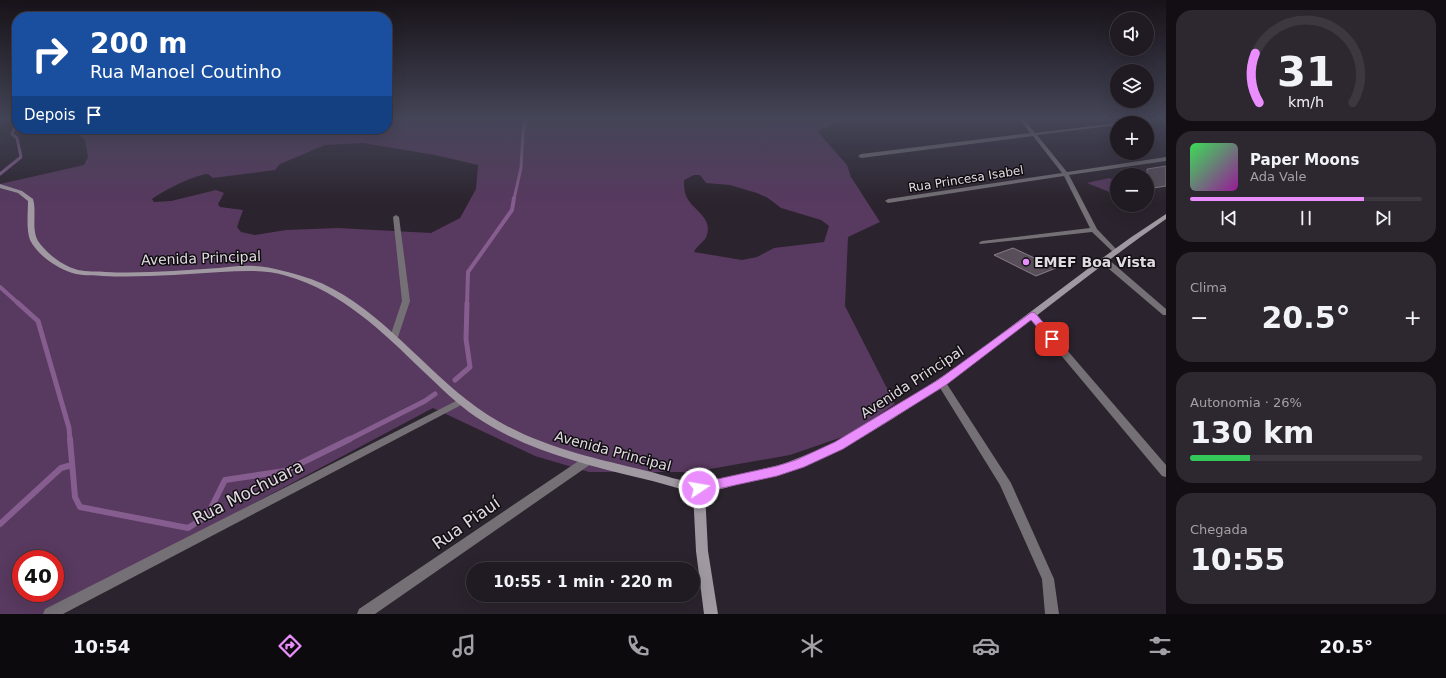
<!DOCTYPE html>
<html lang="pt">
<head>
<meta charset="utf-8">
<style>
	body { margin:0; font-family:"DejaVu Sans",sans-serif; background:#2d272f; color:#f1f3f6; height:100vh; display:flex; flex-direction:column; font-size:15px; white-space:nowrap }
	* { box-sizing:border-box; margin:0 }
	p { font-size:13px; color:#a2a1a5 }
	.icon { flex:none; width:22px; height:22px; fill:none; stroke:currentColor; stroke-width:2; stroke-linecap:round; stroke-linejoin:round }
	.map { position:relative; flex:1; overflow:hidden }
	.side { display:flex; flex-direction:column; gap:10px; padding:10px; background:#120e13; width:280px }
	.side>* { flex:none }
	.hud { position:absolute; left:12px; top:12px; width:380px; height:122px; border-radius:16px; box-shadow:0 4px 16px #0002,0 0 0 1px #3d3840; background:#1a4fa0; color:#fff; overflow:hidden }
	.buttons { position:absolute; left:1110px; top:12px; display:grid; gap:8px }
	.buttons a { display:grid; place-items:center; width:44px; height:44px; border-radius:50%; background:#201a22; box-shadow:0 4px 16px #0002,0 0 0 1px #3d3840; font-size:20px }
	.speed { position:absolute; left:12px; top:550px; display:flex; gap:8px; font-size:20px; font-weight:700; text-align:center }
	.speed>* { display:grid; place-content:center; width:52px; height:52px; border-radius:50%; background:#201a22; box-shadow:0 4px 16px #0002,0 0 0 1px #3d3840; line-height:1 }
	.speed .limit { border:6px solid #d22; background:#fff; color:#111 }
	.pin { position:absolute; display:grid; place-items:center; width:34px; height:34px; color:#fff; margin:-17px; border-radius:8px; box-shadow:0 2px 6px #0006 }
	.me { position:absolute; width:44px; margin:-22px; rotate:78deg; stroke-linejoin:round; filter:drop-shadow(0 0 3px #0008) }
	.turn { display:flex; align-items:center; gap:14px; height:84px; padding:0 12px; font-size:18px }
	.turn .icon { width:52px; height:52px; stroke-width:2.5 }
	.turn b { display:block; font-size:28px; line-height:34px }
	.then { display:flex; align-items:center; height:38px; padding:0 12px; background:#0003; gap:8px; font-size:15px }
	.big { font-size:30px; font-weight:700; line-height:1.1 }
	.side .card { flex:1; display:flex; flex-direction:column; justify-content:center; gap:6px; min-width:0; padding:0 14px; border-radius:16px; background:#2d272f }
	.side .dial { align-items:center; gap:0 }
	.dial svg { height:104px; overflow:visible; fill:none; stroke:#3d3840; stroke-width:7; stroke-linecap:round; text-anchor:middle }
	.dial text { fill:#f1f3f6; stroke:none }
	.song { display:flex; align-items:center; gap:12px }
	.cover { width:48px; height:48px; border-radius:6px; background:linear-gradient(135deg,hsl(130 70% 55%),hsl(300 70% 35%)) }
	.played { height:4px; border-radius:2px; background:linear-gradient(90deg,#ea8dfd 75%,#3d3840 75%) }
	.keys { display:flex; justify-content:space-around; direction:ltr }
	.heat { display:flex; justify-content:space-between; align-items:center; font-size:22px; direction:ltr }
	.charge { height:6px; border-radius:3px; background:linear-gradient(90deg,#34c759 26%,#3d3840 0) }
	.trip { position:absolute; left:466px; top:562px; width:234px; height:40px; border-radius:20px; background:#201a22; box-shadow:0 4px 16px #0002,0 0 0 1px #3d3840; font-weight:700; line-height:40px; text-align:center }
	.dock { display:flex; height:64px; justify-content:space-around; align-items:center; background:#0d0a0e; color:#a2a1a5 }
	.dock .icon { width:28px; height:28px }
	.dock .on { color:#ea8dfd }
	.dock b { font-size:18px; color:#f1f3f6 }
	main { display:flex; flex:1; min-height:0 }
	.map>svg:first-child { display:block }
	.green { fill:#58395f; fill-rule:evenodd }
	.lines { fill:none; stroke-linecap:round; stroke-linejoin:round }
	.stream-far3 { stroke:#865d8f; stroke-width:3 }
	.stream-far2 { stroke:#865d8f; stroke-width:4 }
	.stream-far1 { stroke:#865d8f; stroke-width:5 }
	.stream { stroke:#865d8f; stroke-width:6 }
	.building { fill:#574e59; stroke:#887e8a }
	.street { fill:#747075; fill-rule:evenodd }
	.secondary { fill:#a099a2; fill-rule:evenodd }
	.route { fill:#ea8dfd; stroke:#985ca4 }
	.poi-dot { fill:#ea8dfd; stroke:#110e12; stroke-width:1.5 }
	.labels { text-anchor:middle; dominant-baseline:central; stroke-width:3; stroke-linejoin:round; paint-order:stroke }
	.far-street-label { font-size:12px; fill:#e0dae1; stroke:#110e12 }
	.street-label { font-size:14px; fill:#e0dae1; stroke:#110e12 }
	.poi-label { font-size:14px; font-weight:bold; fill:#e0dae1; stroke:#110e12; text-anchor:start }
	.near-street-label { font-size:17px; fill:#e0dae1; stroke:#110e12 }
</style>
</head>
<body>
<main>
<div class="map">
<svg width="1166" height="614" viewBox="0 0 1166 614">
	<rect width="100%" height="100%" fill="#2b232d"/>
	<!-- green -->
	<path class="green" d="M387,118H872L842,121L817,131L847,165L851,177L880,222L848,237L845,306L895,404L851,434L790,455L693,472H589L535,456L433,408L46,614H0V184L84,165L88,157L85,140L72,130L75,129H387ZM363,143L435,155L478,165L476,189L460,218L431,233L338,228L286,230L255,235L241,232L237,227L243,210L220,207L218,204L224,193L216,190L171,201L154,202L152,199C164,190 194,175 208,174L213,178L275,170L280,164L325,145ZM694,175H700L706,183L730,185L757,193L768,198L781,208L821,220L829,226L824,242L774,248L757,257L742,260L694,252C697,245 705,242 707,235C712,219 696,211 689,201C684,194 684,187 684,180ZM21,559H55V593H21Z
		M1109,178L1117,181V195L1087,183Z"/>
	<g class="lines">
		<!-- stream-far3 -->
		<path class="stream-far3" d="M0,174L21,157L17,138L12,134L17,122
			M514,199L521,168L523,132L526,118"/>
		<!-- stream-far2 -->
		<path class="stream-far2" d="M0,287L19,304
			M467,304L468,272L512,210L514,198"/>
		<!-- stream-far1 -->
		<path class="stream-far1" d="M18,303L38,321L69,428L70,440
			M455,380L470,367L466,339L467,303
			M348,440L425,401L435,394"/>
		<!-- stream -->
		<path class="stream" d="M70,439L75,497L80,507L188,528L207,516L225,480L285,471L350,439
			M0,524L61,468L72,465"/>
	</g>
	<!-- building -->
	<path class="building" d="M1166,166V186L1147,189V169Z
		M1013,248L1056,268L1036,276L994,255Z"/>
	<g class="lines">
		<!-- street -->
		<path class="street" d="M1019,118H1023L1035,133L1117,123H1119H1117V125L1037,135L1067,172L1166,157V161L1069,175L1097,229L1118,251L1120,252L1118,253H1114L1092,232L980,244L979,243L980,242L982,241L1090,228L1064,176L888,203L885,201L888,199L1062,173L1033,136L861,158L858,156L861,154L1030,133Z
			M1150,118H1162L1160,119L1133,123H1120L1122,122Z
			M396,215L399,217L410,301L398,337L394,340L390,337L402,301L393,217Z
			M1102,259H1108L1166,309V315H1163L1102,263L1101,261Z
			M1029,313H1035L1166,465V477L1162,476L1029,317L1028,315Z
			M942,380L945,381L1011,483L1054,579L1059,614H1045L1042,579L1000,485L937,383L939,381Z
			M462,398L465,399L467,401L465,403L63,614H43L45,609Z
			M587,457L591,458L592,461L591,464L375,614H357L359,609L583,458Z"/>
		<!-- secondary -->
		<path class="secondary" d="M0,184L22,191L33,199C37,211 31,229 38,241C47,254 63,266 78,270C87,272 97,271 106,272C143,274 181,270 219,268C230,267 242,265 254,266C273,267 292,273 311,279C372,301 417,361 467,400C519,442 584,456 647,471C664,475 682,482 700,483L715,481L783,464L821,449L858,430L897,407L965,361L1097,262L1130,238L1166,214V219C1082,277 1005,344 920,401C885,424 849,447 809,463C788,472 765,478 743,483C730,486 718,491 705,492L708,551L718,614H704L696,551L693,492C676,488 658,482 640,478C584,464 525,450 476,417C457,404 440,387 423,371C383,332 342,292 287,276C265,269 243,271 221,272C182,274 142,278 103,276C95,275 85,276 76,274C59,270 38,256 30,240C26,230 28,211 28,201L18,193L0,188Z"/>
	</g>
	<!-- sky -->
	<linearGradient id="sky" x2="0" y2="1"><stop stop-color="#181319"/><stop offset="0.58" stop-color="#444557"/><stop offset="1" stop-color="#444557" stop-opacity="0"/></linearGradient>
	<rect width="1166" height="204" fill="url(#sky)"/>
	<!-- route -->
	<path class="route" d="M1032,312L1035,313L1056,337L1057,339L1056,341H1049L1031,320L946,385L843,449L804,467L777,476L699,493L695,492L693,488L695,484L777,466L796,460L835,442L938,380Z"/>
	<!-- markers -->
	<circle class="poi-dot" cx="1026" cy="262" r="4"/>
	<g class="labels">
		<!-- far-street labels -->
		<g class="far-street-label">
			<text transform="translate(966 179) rotate(-9)">Rua Princesa Isabel</text>
		</g>
		<!-- street labels -->
		<g class="street-label">
			<text transform="translate(201 258) rotate(-2)">Avenida Principal</text>
			<text transform="translate(912 382) rotate(-33)">Avenida Principal</text>
			<text transform="translate(613 451) rotate(15)">Avenida Principal</text>
		</g>
		<!-- poi labels -->
		<g class="poi-label">
			<text x="1034" y="262">EMEF Boa Vista</text>
		</g>
		<!-- near-street labels -->
		<g class="near-street-label">
			<text transform="translate(248 492) rotate(-27)">Rua Mochuara</text>
			<text transform="translate(466 523) rotate(-35)">Rua Piauí</text>
		</g>
	</g>
</svg>
<div class="buttons">
<a><svg class="icon" aria-label="sound" viewBox="0 0 24 24"><path d="M4 9h4l5-4v14l-5-4H4zM17 9q2 3 0 6"/></svg></a>
<a><svg class="icon" aria-label="layers" viewBox="0 0 24 24"><path d="M12 4l9 5-9 5-9-5zM3 14l9 5 9-5"/></svg></a>
<a>+</a>
<a>−</a>
</div>
<div class="speed"><div class="limit">40</div></div>
<div class="pin" style="left:1052px;top:339px;background:#d93025"><svg class="icon" aria-label="arrive" viewBox="0 0 24 24"><path d="M6 21V4h12l-3 4 3 4H6"/></svg></div>
<svg class="me" style="left:699px;top:488px" viewBox="-20 -20 40 40"><circle r="17" fill="#ea8dfd" stroke="#fff" stroke-width="3"/><path d="M0-11L8 9 0 5-8 9z" fill="#fff"/></svg>
<div class="trip">10:55 · 1 min · 220 m</div>
<div class="hud">
<div class="turn"><svg class="icon" aria-label="right" viewBox="0 0 24 24"><path d="M7 20v-9h11M14 6l5 5-5 5"/></svg><div><b>200 m</b>Rua Manoel Coutinho</div></div>
<div class="then">Depois<svg class="icon" aria-label="arrive" viewBox="0 0 24 24"><path d="M6 21V4h12l-3 4 3 4H6"/></svg></div>
</div>
</div>
<section class="side">
<div class="card dial"><svg viewBox="0 0 100 80">
<path d="M14 69A42 42 0 1 1 86 69"/>
<path d="M14 69A42 42 0 0 1 11 31" stroke="#ea8dfd"/>
<text x="50" y="56" font-size="32" font-weight="700">31</text>
<text x="50" y="72" font-size="11">km/h</text>
</svg></div>
<div class="card">
<div class="song"><i class="cover"></i><div><b>Paper Moons</b><p>Ada Vale</p></div></div>
<div class="played"></div>
<div class="keys"><svg class="icon" aria-label="previous" viewBox="0 0 24 24"><path d="M18 5L8 12l10 7zM5 5v14"/></svg><svg class="icon" aria-label="pause" viewBox="0 0 24 24"><path d="M8 5v14M16 5v14"/></svg><svg class="icon" aria-label="next" viewBox="0 0 24 24"><path d="M6 5l10 7-10 7zM19 5v14"/></svg></div>
</div>
<div class="card"><p>Clima</p>
<div class="heat"><a>−</a><b class="big">20.5°</b><a>+</a></div>
</div>
<div class="card"><p>Autonomia · 26%</p><b class="big">130 km</b><div class="charge"></div></div>
<div class="card"><p>Chegada</p><b class="big">10:55</b></div>
</section>
</main>
<nav class="dock">
<b>10:54</b>
<svg class="icon on" aria-label="directions" viewBox="0 0 24 24"><path d="M12 3l9 9-9 9-9-9zM9 14v-3h6M13 9l2 2-2 2"/></svg>
<svg class="icon" aria-label="music" viewBox="0 0 24 24"><path d="M9 18V5l10-2v13"/><circle cx="6" cy="18" r="3"/><circle cx="16" cy="16" r="3"/></svg>
<svg class="icon" aria-label="phone" viewBox="0 0 24 24"><path d="M5 4h4l2 5-3 2q2 4 5 5l2-3 5 2v4C11 20 4 13 5 4z"/></svg>
<svg class="icon" aria-label="climate" viewBox="0 0 24 24"><path d="M12 3v18M4 7l16 10M4 17L20 7"/></svg>
<svg class="icon" aria-label="car" viewBox="0 0 24 24"><path d="M5 17H2v-5l4-1 3-4h7l3 4 3 1v5h-3M9 17h6M6 11h13"/><circle cx="7" cy="17" r="2"/><circle cx="17" cy="17" r="2"/></svg>
<svg class="icon" aria-label="filters" viewBox="0 0 24 24"><path d="M4 7h16M4 17h16"/><circle cx="9" cy="7" r="2"/><circle cx="15" cy="17" r="2"/></svg>
<b>20.5°</b>
</nav>
</body>
</html>
